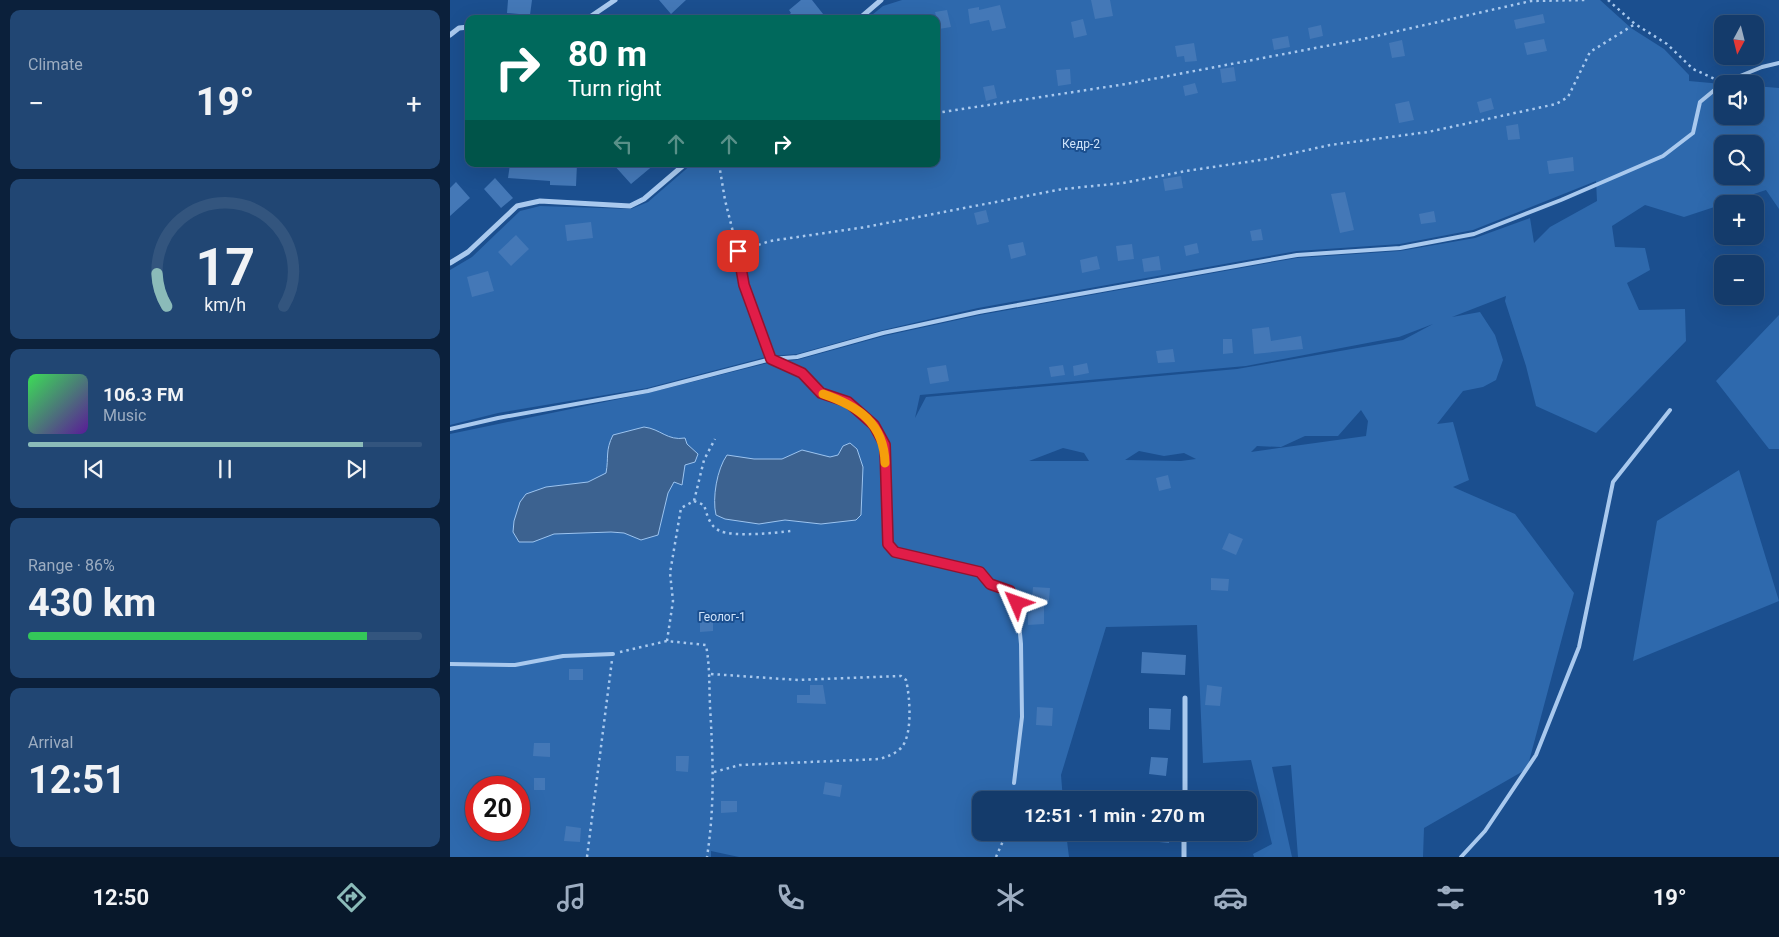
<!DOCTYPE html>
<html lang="en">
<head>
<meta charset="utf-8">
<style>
	body { margin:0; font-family:Roboto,sans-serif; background:#214673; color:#f1f3f6; height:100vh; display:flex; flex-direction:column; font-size:19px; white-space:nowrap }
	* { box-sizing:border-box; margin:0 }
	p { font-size:16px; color:#9dadc1 }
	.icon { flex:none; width:28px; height:28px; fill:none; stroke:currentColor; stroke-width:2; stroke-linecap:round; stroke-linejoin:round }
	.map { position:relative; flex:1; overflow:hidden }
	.sheet { display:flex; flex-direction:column; gap:10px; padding:10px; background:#0b203b; width:450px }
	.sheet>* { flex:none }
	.banner { position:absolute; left:15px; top:15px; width:475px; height:152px; border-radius:10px; box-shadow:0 5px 20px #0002,0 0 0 1px #33557e; background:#00695c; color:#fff; overflow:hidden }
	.needle { width:32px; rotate:187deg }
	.tools { position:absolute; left:1264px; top:15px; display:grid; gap:10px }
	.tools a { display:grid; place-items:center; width:50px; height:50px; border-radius:10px; background:#143b6b; box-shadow:0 5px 20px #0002,0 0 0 1px #33557e; font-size:25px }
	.speed { position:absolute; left:15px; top:776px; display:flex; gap:10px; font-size:25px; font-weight:700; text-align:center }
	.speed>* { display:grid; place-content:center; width:65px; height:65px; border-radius:50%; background:#143b6b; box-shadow:0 5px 20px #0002,0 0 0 1px #33557e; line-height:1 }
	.speed .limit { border:8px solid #d22; background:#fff; color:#111 }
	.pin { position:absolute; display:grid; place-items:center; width:42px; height:42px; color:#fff; margin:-21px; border-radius:10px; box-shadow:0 2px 8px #0006 }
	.me { position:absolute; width:55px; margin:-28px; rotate:313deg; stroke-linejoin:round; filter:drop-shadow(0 0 4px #0008) }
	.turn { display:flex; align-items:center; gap:18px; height:105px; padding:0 20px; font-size:22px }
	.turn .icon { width:65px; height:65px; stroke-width:2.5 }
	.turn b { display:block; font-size:35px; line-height:42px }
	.lanes { display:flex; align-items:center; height:48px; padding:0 20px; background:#0003; justify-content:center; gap:25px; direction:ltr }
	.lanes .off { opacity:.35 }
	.big { font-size:38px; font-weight:700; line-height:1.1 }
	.sheet .card { flex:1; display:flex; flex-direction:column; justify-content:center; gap:8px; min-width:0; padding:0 18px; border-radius:10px; background:#214673 }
	.sheet .dial { align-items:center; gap:0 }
	.dial svg { height:130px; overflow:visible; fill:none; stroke:#33557e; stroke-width:7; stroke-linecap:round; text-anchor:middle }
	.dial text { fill:#f1f3f6; stroke:none }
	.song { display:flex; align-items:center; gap:15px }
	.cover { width:60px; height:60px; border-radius:8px; background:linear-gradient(135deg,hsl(130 70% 55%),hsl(270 70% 35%)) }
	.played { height:5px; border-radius:2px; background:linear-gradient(90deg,#8bbbb9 85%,#33557e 85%) }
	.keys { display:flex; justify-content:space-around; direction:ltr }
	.heat { display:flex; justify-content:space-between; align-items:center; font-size:28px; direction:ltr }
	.charge { height:8px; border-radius:4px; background:linear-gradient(90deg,#34c759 86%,#33557e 0) }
	.trip { position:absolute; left:522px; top:791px; width:285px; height:50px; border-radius:10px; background:#143b6b; box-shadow:0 5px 20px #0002,0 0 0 1px #33557e; font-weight:700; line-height:50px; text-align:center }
	.tabs { display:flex; height:80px; justify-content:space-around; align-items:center; background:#08182b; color:#9dadc1 }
	.tabs .icon { width:35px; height:35px }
	.tabs .on { color:#8bbbb9 }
	.tabs b { font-size:22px; color:#f1f3f6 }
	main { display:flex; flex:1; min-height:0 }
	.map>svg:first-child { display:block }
	.green { fill:#2e69ad; fill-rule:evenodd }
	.water { fill:#3c6290; stroke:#9cc4f0 }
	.building { fill:#4478b7 }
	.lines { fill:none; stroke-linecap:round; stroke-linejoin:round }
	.path { stroke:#a9c9ee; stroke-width:2.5; stroke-dasharray:2.5 4; stroke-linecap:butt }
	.lane { stroke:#a9c9ee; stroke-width:4 }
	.street { stroke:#a9c9ee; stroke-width:5 }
	.route-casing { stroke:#92132f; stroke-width:12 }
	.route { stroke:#e11d48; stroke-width:9 }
	.slow { stroke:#f59e0b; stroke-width:9 }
	.labels { text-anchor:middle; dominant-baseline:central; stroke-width:4; stroke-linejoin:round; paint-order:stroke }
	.park-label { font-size:12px; fill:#cfe3fa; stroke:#1b4f8f }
</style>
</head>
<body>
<main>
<section class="sheet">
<div class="card"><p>Climate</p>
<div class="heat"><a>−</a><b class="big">19°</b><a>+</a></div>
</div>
<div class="card dial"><svg viewBox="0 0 100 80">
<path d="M14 69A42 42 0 1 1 86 69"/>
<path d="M14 69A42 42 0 0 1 8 49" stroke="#8bbbb9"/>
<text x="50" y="56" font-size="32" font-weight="700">17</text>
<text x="50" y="72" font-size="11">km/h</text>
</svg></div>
<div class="card">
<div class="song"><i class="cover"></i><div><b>106.3 FM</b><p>Music</p></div></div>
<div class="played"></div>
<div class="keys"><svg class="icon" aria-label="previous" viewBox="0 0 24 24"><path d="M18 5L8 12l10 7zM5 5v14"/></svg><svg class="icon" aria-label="pause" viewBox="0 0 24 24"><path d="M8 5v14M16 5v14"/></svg><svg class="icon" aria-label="next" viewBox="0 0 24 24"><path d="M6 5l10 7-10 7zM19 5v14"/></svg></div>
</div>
<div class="card"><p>Range · 86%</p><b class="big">430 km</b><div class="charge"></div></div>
<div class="card"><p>Arrival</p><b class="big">12:51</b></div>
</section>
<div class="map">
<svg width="1329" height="857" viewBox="0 0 1329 857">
	<rect width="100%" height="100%" fill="#1b4f8f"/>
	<!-- green -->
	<path class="green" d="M452,0H1150L1181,28L1214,49L1239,75V81L1272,84V116H1305V86L1329,88V209L1316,190L1234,217L1195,205L1162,226L1165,247L1195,248L1200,270L1177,283L1189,310L1235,309L1236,341L1146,433L1086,406L1076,366L1055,301L1056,296L1002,317L1030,312L1045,335L1053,360L1046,380L1033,387L1013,391L987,424L1003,422L1019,480L1003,487L1065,514L1124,593L1077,769L974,828L973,857H848L841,765L822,767L842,857H804L803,854L822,844L801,760L753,763L747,625L656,627L611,775L613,800H531V832L616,833L619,857H289L261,851V857H0V434L198,393L322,362L347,360L434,336L530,315L847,258L950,251L1025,238L1080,218L1084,243L1100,227L1147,201L1146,181L1023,230L950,244L847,251L528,308L433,330L347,354L320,356L197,388L48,413L0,425V270L22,257L70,211L90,206L181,209L198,202L242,164H486V19H417L433,6ZM1272,144H1305V176H1272ZM983,324L953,340L787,369L476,397L465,418L470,395L796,366L949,337ZM911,410L918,421L916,436L801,452L807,446L831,447L855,436H888ZM613,448L634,453L639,461H579ZM689,451L714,456L734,453L746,459L731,461L675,460ZM26,788H69V830H26Z
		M1329,315V449H1319L1266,381Z
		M1289,470L1329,601L1183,661L1207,521Z"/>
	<!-- water -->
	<path class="water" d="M194,427C211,429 217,441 235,438L237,444L248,454L245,462L235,465L232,485L224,482L218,493L208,535L191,540L174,533L161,532L104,534L83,542H69L63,532L64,521L70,502L76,494L96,487L138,482L156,473C159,457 155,451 163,435Z
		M400,443L407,449L413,467L411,515L406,520L371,524L335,520L309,524L275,519L266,515C262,498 267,469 277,455L304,459H332L352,450L380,457L388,455L393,446Z"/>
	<!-- building -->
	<path class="building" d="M58,0H82L80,15L57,13Z
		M209,0H236L221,14Z
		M351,0H362L377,19H334L341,13L339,10Z
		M641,0H660L663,16L645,19Z
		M550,5L556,28L542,31L539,20L520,24L518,9L529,7V10Z
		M497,10L501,27L489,29L485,12Z
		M1093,14L1095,23L1066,29L1064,20Z
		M633,19L637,35L624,38L621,22Z
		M871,25L873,36L860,39L858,28Z
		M838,36L840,47L824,50L822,39Z
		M1094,39L1097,51L1077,55L1074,43Z
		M952,40L955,56L942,58L939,43Z
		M744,43L747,61L735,62L734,56L727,57L725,46Z
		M784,67L786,81L772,83L770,69Z
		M620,69L621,84L608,86L606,70Z
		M745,83L748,93L735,96L733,86Z
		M544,85L547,98L536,101L533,87Z
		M1041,98L1044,109L1030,113L1027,102Z
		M959,101L964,120L949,123L945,104Z
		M1068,124L1070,139L1058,140L1056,126Z
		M1123,157L1124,171L1099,174L1097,161Z
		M60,164H127L126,186L100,185V181L58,178Z
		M163,164H205L181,184Z
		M731,176L733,188L715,191L713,179Z
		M45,178L63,198L51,208L34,189Z
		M6,182L20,198L0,216V188Z
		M895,192L904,230L890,233L881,194Z
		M536,210L539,222L527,225L524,213Z
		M984,211L986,222L971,224L969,214Z
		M141,222L143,238L117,241L115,225Z
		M811,229L813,240L802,241L800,231Z
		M66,235L79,249L61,266L48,252Z
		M573,242L576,255L561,259L558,245Z
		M747,243L749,253L736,256L734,246Z
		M682,244L684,259L668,261L666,246Z
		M647,256L650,269L632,273L630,260Z
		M709,256L711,270L694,272L692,259Z
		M38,271L44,291L22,297L17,277Z
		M819,327L821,341L851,336L853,349L804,354L802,329Z
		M773,339H782L783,353L773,354Z
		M723,349L725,362L708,363L706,351Z
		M637,363L639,373L624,376L623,366Z
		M496,365L499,381L480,384L477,368Z
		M613,365L615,375L601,377L599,367Z
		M718,475L721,488L709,491L706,478Z
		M779,533L793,539L786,555L772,549Z
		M761,578L779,579L778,591L761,590Z
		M583,587L600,588L599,601L594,600V624L578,625V613L581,612Z
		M263,613V631L250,632V614Z
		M692,652L736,655L735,675L691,673Z
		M119,669H133V680H119Z
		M360,685H373L376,704L347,703V695H360Z
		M757,685L772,687L770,706L755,705Z
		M587,707L603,708L602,726L586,725Z
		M699,708L721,709L720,730L699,729Z
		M84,743H100V757L83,756Z
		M226,756H239L238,772L226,771Z
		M701,757L718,758L716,776L699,774Z
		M84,778H95V790H84Z
		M375,782L392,785L390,797L373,794Z
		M537,790L566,794V800H536Z
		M271,801H287V812L271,813Z
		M116,826L131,828L130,842L114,841Z
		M680,832H720L719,843L680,839Z"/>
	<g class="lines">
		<!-- path -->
		<path class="path" d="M1158,0L1185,24L1217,44L1243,69L1267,80
			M486,113L676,84L913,39L1081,1L1135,0
			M269,164L275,200L286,244
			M296,249L320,241L416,227L613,189L673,183L736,171L817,159L880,145L978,132L1106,104L1118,97L1140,52L1185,24
			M244,501L254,505C257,514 259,526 270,531C283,537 326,533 341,531
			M217,641L223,601L220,573L231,508L244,501L254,460L265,439
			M170,652L217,641L256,645C260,667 259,684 260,706C263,758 265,805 257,857
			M261,674L348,680L451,676L456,680C460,697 463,735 451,748C445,754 438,756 430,759L290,765L264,772
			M561,800L563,790
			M137,857L162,660
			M546,857L557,832"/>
		<!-- lane -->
		<path class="lane" d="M288,251L294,285L321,359L352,373L371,393L398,402L424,425L435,445L437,544L445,553L530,572L540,584L560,591L567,603L571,644L572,717L564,783
			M0,429L48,418L198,391L321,359L347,357L433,333L529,312L847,255L950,248L1024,234L1111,200L1213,156L1243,133L1250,102L1273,83L1312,67L1329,63
			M0,664L65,665L113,656L163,654
			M1011,857L1035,831L1086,755L1129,647L1163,482L1220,410"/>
		<!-- street -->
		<path class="street" d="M137,19L165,0
			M409,19L431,0
			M0,35L9,28L19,27
			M0,263L18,252L67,206L90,201L180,206L194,199L235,164
			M735,800V698
			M734,857V832"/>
	</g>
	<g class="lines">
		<!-- route casing -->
		<g class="route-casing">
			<path id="route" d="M288,251L294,285L321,359L352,373L371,393L398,402L424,425L435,445L438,544L445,552L530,572L540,584L560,591L567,603"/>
		</g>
		<!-- route -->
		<use href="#route" class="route"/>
		<!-- slow -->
		<path class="slow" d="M373,394C408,406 434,423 435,463"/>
	</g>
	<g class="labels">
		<!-- park labels -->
		<g class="park-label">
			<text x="631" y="144">Кедр-2</text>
			<text x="272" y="617">Геолог-1</text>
		</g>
	</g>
</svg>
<div class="tools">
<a><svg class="needle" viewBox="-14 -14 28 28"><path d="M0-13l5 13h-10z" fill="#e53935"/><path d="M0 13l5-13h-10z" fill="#9dadc1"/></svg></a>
<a><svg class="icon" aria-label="sound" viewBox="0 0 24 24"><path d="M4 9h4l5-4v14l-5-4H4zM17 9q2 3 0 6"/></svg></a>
<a><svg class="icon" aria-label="search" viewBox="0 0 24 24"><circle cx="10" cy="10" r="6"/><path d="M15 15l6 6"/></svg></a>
<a>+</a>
<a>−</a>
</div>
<div class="speed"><div class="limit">20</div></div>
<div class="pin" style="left:288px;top:251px;background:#d93025"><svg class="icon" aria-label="arrive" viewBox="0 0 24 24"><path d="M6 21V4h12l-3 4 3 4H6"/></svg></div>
<svg class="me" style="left:567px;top:603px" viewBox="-20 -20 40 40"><path d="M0-17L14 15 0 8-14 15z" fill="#e11d48" stroke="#fff" stroke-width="4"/></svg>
<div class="trip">12:51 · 1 min · 270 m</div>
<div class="banner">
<div class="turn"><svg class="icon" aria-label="right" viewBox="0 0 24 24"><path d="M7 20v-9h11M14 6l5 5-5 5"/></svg><div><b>80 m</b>Turn right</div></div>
<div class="lanes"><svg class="icon off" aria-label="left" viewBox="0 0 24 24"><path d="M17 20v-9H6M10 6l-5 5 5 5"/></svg><svg class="icon off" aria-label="ahead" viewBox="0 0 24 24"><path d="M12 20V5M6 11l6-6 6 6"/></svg><svg class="icon off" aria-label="ahead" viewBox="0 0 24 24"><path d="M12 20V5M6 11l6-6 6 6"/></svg><svg class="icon" aria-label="right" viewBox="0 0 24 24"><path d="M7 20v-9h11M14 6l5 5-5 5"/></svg></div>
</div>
</div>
</main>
<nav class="tabs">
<b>12:50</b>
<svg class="icon on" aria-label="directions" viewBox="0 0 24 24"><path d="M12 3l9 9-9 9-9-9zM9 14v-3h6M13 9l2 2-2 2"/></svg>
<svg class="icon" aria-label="music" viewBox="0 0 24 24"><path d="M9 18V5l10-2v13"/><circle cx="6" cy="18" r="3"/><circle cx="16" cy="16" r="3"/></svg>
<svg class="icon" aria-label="phone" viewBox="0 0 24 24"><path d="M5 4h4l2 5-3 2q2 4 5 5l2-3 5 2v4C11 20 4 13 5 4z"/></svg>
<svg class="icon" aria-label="climate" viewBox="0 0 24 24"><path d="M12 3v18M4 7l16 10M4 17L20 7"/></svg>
<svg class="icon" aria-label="car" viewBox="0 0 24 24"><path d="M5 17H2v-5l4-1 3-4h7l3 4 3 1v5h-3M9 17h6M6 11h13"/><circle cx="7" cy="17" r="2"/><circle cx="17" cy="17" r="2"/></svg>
<svg class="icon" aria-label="filters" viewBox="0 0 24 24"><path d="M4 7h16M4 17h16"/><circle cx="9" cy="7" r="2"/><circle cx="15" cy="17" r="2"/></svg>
<b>19°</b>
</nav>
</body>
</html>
